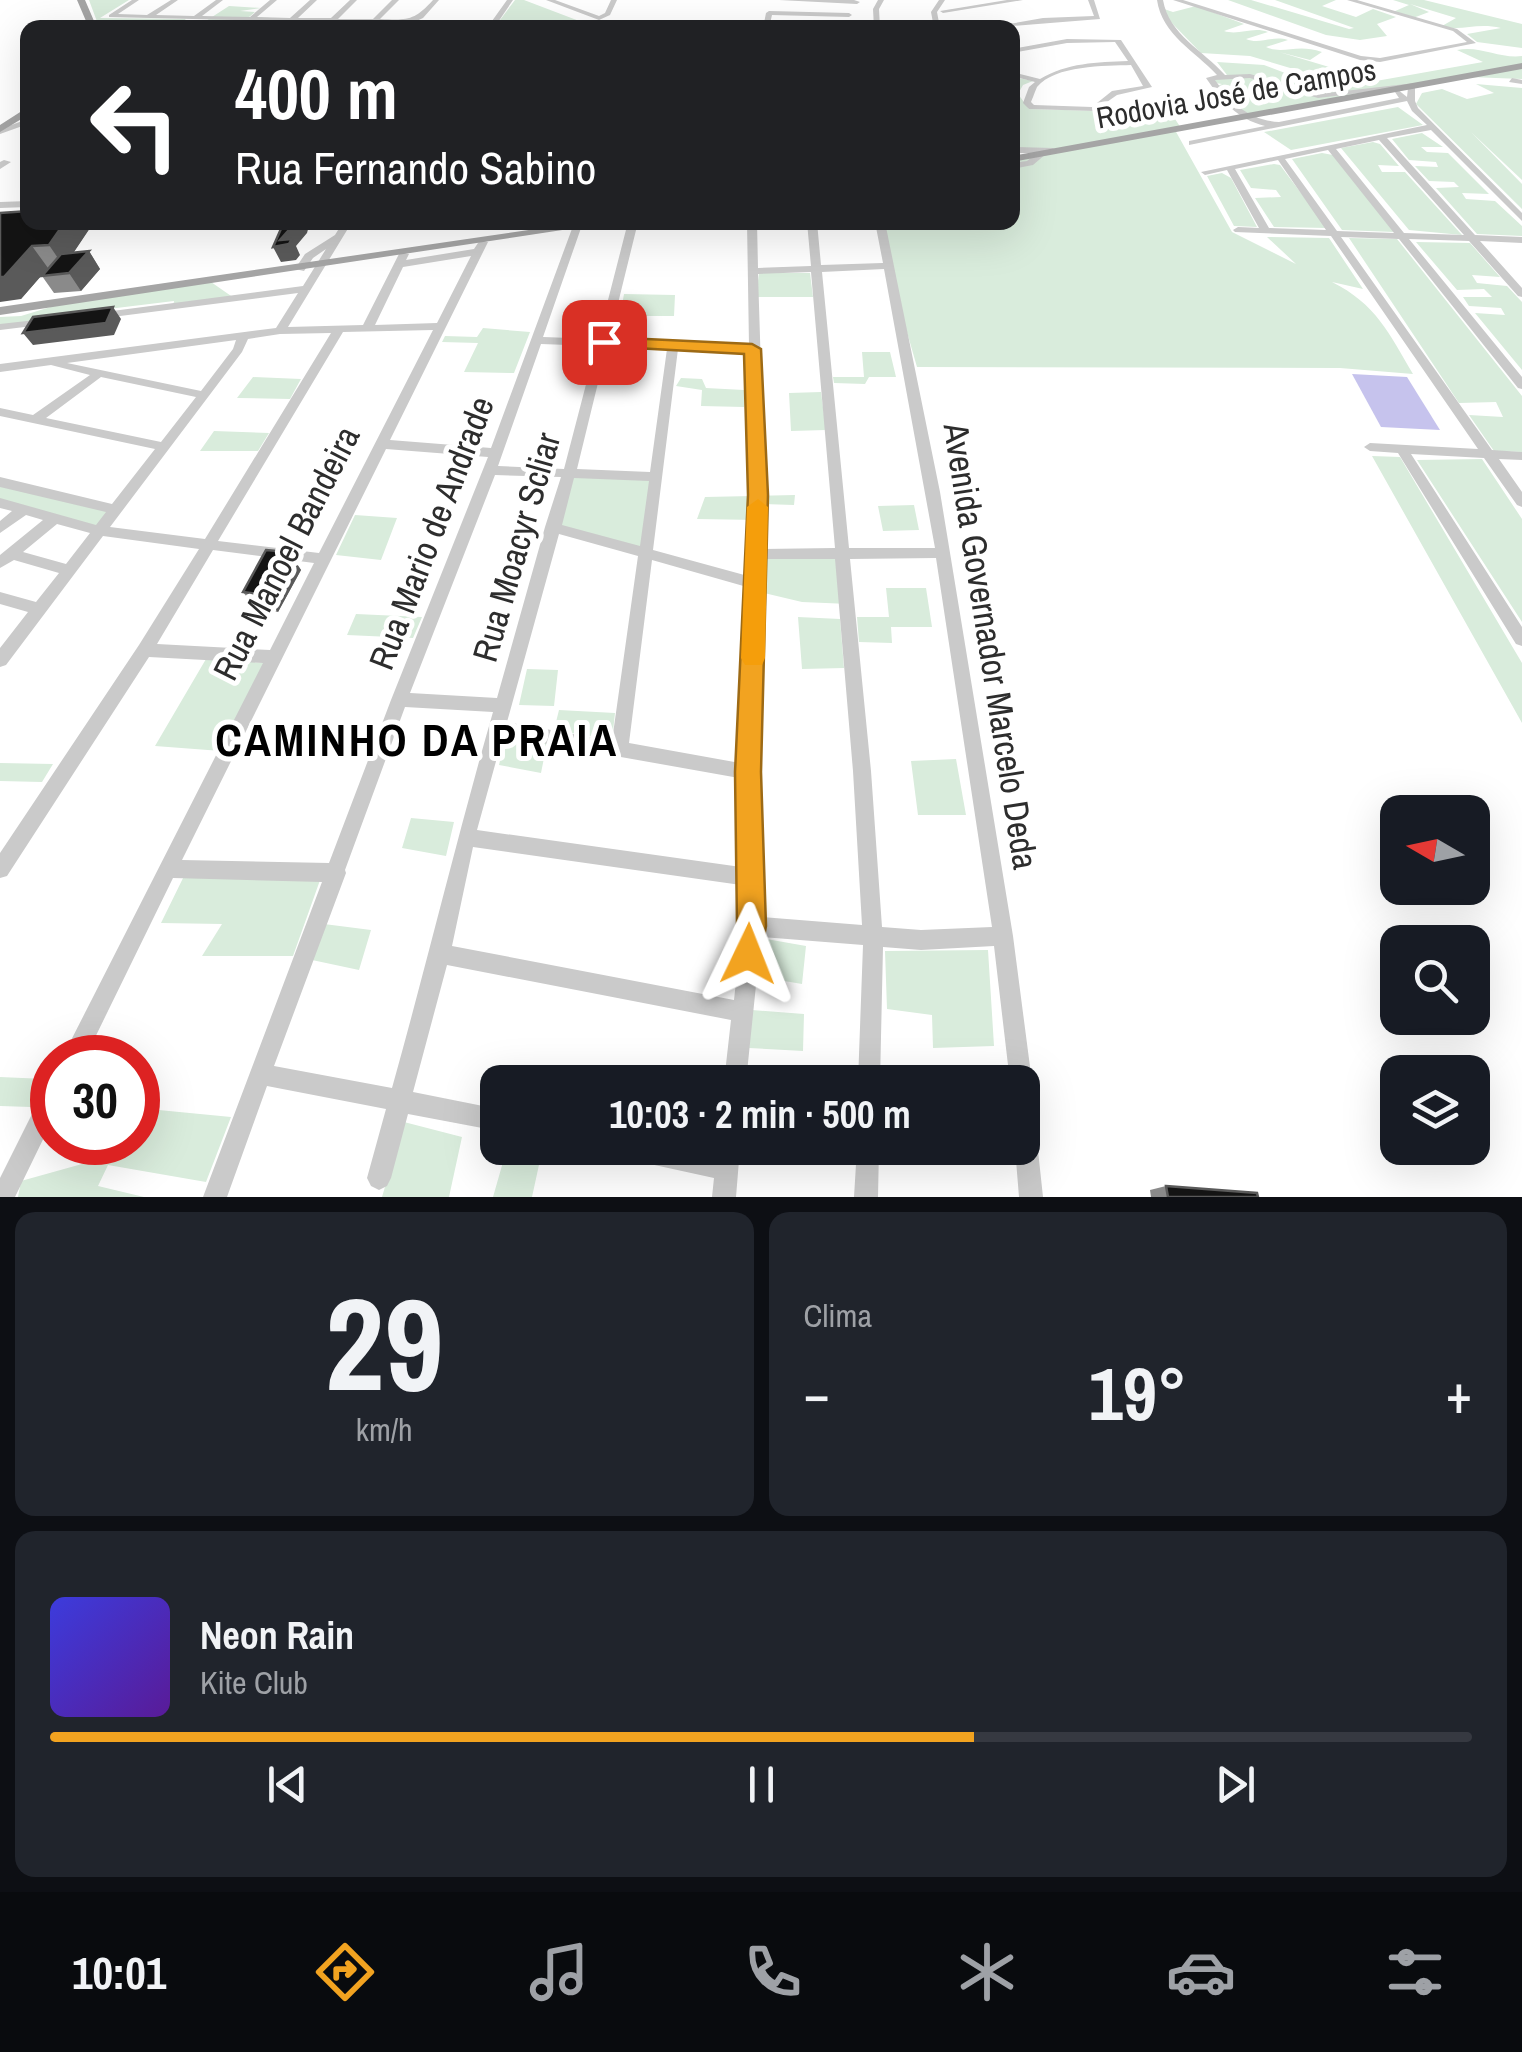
<!DOCTYPE html>
<html lang="pt">
<head>
<meta charset="utf-8">
<style>
	body { margin:0; font-family:"Archivo Narrow",sans-serif; background:#20242c; color:#f1f3f6; height:100vh; display:flex; flex-direction:column; font-size:38px; white-space:nowrap }
	* { box-sizing:border-box; margin:0 }
	p { font-size:32px; color:#9ea1a6 }
	.icon { flex:none; width:55px; height:55px; fill:none; stroke:currentColor; stroke-width:2; stroke-linecap:round; stroke-linejoin:round }
	.map { position:relative; height:1197px; overflow:hidden }
	.sheet { display:flex; flex-direction:column; gap:15px; padding:15px; background:#0d0f14; flex:1 }
	.sheet>* { flex:none }
	.guide { position:absolute; left:20px; top:20px; width:1000px; height:210px; border-radius:20px; box-shadow:0 10px 40px #0002; background:#202124; color:#fff; overflow:hidden }
	.needle { width:65px; rotate:279deg }
	.fabs { position:absolute; left:1380px; top:795px; display:grid; gap:20px }
	.fabs a { display:grid; place-items:center; width:110px; height:110px; border-radius:20px; background:#171b24; box-shadow:0 10px 40px #0002; font-size:50px }
	.speed { position:absolute; left:30px; top:1035px; display:flex; gap:20px; font-size:50px; font-weight:700; text-align:center }
	.speed>* { display:grid; place-content:center; width:130px; height:130px; border-radius:50%; background:#171b24; box-shadow:0 10px 40px #0002; line-height:1 }
	.speed .limit { border:15px solid #d22; background:#fff; color:#111 }
	.pin { position:absolute; display:grid; place-items:center; width:85px; height:85px; color:#fff; margin:-42px; border-radius:20px; box-shadow:0 5px 15px #0006 }
	.me { position:absolute; width:110px; margin:-55px; rotate:2deg; stroke-linejoin:round; filter:drop-shadow(0 0 8px #0008) }
	.turn { display:flex; align-items:center; gap:35px; height:210px; padding:0 50px; font-size:45px }
	.turn .icon { width:130px; height:130px; stroke-width:2.5 }
	.turn b { display:block; font-size:70px; line-height:85px }
	.big { font-size:75px; font-weight:700; line-height:1.1 }
	.sheet .card { flex:1; display:flex; flex-direction:column; justify-content:center; gap:15px; min-width:0; padding:0 35px; border-radius:20px; background:#20242c }
	.sheet .dial { align-items:center; gap:0 }
	.dial b { font-size:130px; line-height:1 }
	.song { display:flex; align-items:center; gap:30px }
	.cover { width:120px; height:120px; border-radius:15px; background:linear-gradient(135deg,hsl(240 70% 55%),hsl(270 70% 35%)) }
	.played { height:10px; border-radius:5px; background:linear-gradient(90deg,#f2a320 65%,#363941 65%) }
	.keys { display:flex; justify-content:space-around; direction:ltr }
	.heat { display:flex; justify-content:space-between; align-items:center; font-size:55px; direction:ltr }
	.sheet .tiles { flex:1; display:grid; gap:15px; grid-template-columns:1fr 1fr }
	.card:last-child { grid-column:span 2 }
	.trip { position:absolute; left:480px; top:1065px; width:560px; height:100px; border-radius:20px; background:#171b24; box-shadow:0 10px 40px #0002; font-weight:700; line-height:100px; text-align:center }
	.tab-bar { display:flex; height:160px; justify-content:space-around; align-items:center; background:#090b0e; color:#9ea1a6 }
	.tab-bar .icon { width:70px; height:70px }
	.tab-bar .selected { color:#f2a320 }
	.tab-bar b { font-size:45px; color:#f1f3f6 }
	.map>svg:first-child { display:block }
	.green { fill:#d9ecdc }
	.water { fill:#c6c3ed }
	.lines { fill:none; stroke-linecap:round; stroke-linejoin:round }
	.minor { fill:#cacaca; fill-rule:evenodd }
	.major { fill:#a5a5a5; fill-rule:evenodd }
	.wall { fill:#8a8a8a }
	.shaded-wall { fill:#5a5a5a }
	.building { fill:#141414; stroke:#5a5a5a; stroke-width:2.5 }
	.route { fill:#f2a320; stroke:#9d6a15; stroke-width:2.5 }
	.slow { fill:#f59e0b }
	.labels { text-anchor:middle; dominant-baseline:central; stroke-width:10; stroke-linejoin:round; paint-order:stroke }
	.far-street-label { font-size:30px; fill:#2d2d2d; stroke:#fff }
	.street-label { font-size:35px; fill:#2d2d2d; stroke:#fff }
	.district-label { font-size:45px; font-weight:bold; letter-spacing:2.5px; fill:#000; stroke:#fff }
</style>
</head>
<body>
<div class="map">
<svg width="1522" height="1197" viewBox="0 0 1522 1197">
	<rect width="100%" height="100%" fill="#fff"/>
	<!-- green -->
	<path class="green" d="M89,0H129L100,18L186,19L175,27H99Z
		M515,0H524L595,27L494,28Z
		M1228,0H1251L1349,29L1354,28L1275,0H1336L1322,6L1356,17L1373,9L1396,17L1377,24L1387,36L1360,40L1326,35Z
		M1393,0H1424L1522,24V48L1477,42L1467,34L1501,28C1476,22 1461,32 1442,26L1456,18L1410,4L1429,12L1413,18L1393,12L1409,5Z
		M229,6L261,8L240,11L255,12L249,17L410,24L406,28H195Z
		M1196,6L1244,24L1224,31C1239,36 1252,26 1268,32L1246,39C1260,45 1272,35 1288,40L1266,47C1284,55 1296,43 1322,52L1310,60L1279,52L1376,81L1483,62L1457,50C1480,45 1500,59 1522,56V79L1470,77L1242,115L1230,106L1238,104L1225,97L1230,95L1217,86L1222,84L1215,83V79L1227,75L1217,62L1264,65L1293,76L1307,73L1250,56L1201,53L1166,17L1164,9L1173,12Z
		M1013,77L1033,81L1023,85L1018,94L1029,109L1100,111L1161,98L1181,128L1175,130L1232,232L1296,264L1267,237L1329,238L1363,289L1332,282C1376,304 1389,333 1413,374L1340,368L917,367L886,259L880,223L1012,222L1013,153L1020,157L1047,152L1013,150Z
		M1476,84L1522,88V180L1471,132L1522,184V209L1416,104L1422,93L1442,89L1467,99L1494,93Z
		M1398,107L1423,125L1291,150L1264,132Z
		M1422,133L1443,147H1421L1427,152L1448,153L1489,194L1462,193L1466,199L1495,201L1522,226V236L1477,234L1436,188L1459,187L1454,182L1429,181L1415,166L1438,167L1436,162L1409,160L1392,139Z
		M1373,142L1380,144L1399,166L1378,165L1382,172H1405L1462,235L1409,230L1341,148Z
		M1322,153L1333,155L1395,232L1342,230L1292,159Z
		M1274,164L1280,165L1327,228L1274,227L1255,198L1281,197L1276,190L1251,188L1240,170Z
		M1222,173L1231,178L1257,227L1234,226L1207,176Z
		M1349,238L1397,239L1522,396V452L1494,451L1469,415L1503,417L1496,402L1459,403Z
		M1416,242L1470,243L1500,277L1472,275L1477,283L1507,286L1522,302V370L1475,313L1505,315L1501,308L1469,306L1463,297H1492L1484,289L1457,290Z
		M759,273H810L813,297H756Z
		M211,282L234,298L173,306L174,301L59,315L56,320L0,327V317L21,316L67,302Z
		M624,294L675,295L674,316H620Z
		M483,328L530,332L514,373L464,372L478,343L442,342L445,336L477,337Z
		M862,352H890L896,377H869L865,384L834,383L833,377H864Z
		M253,377L301,379L290,399L237,398Z
		M681,378L702,379L706,388L744,390V407L701,406L702,390L676,386Z
		M821,392L826,430L791,431L789,393Z
		M214,431L269,433L258,451H200Z
		M1372,456L1400,457L1522,663V723Z
		M1482,459L1522,519V622L1417,460Z
		M571,477L650,480L641,552L556,526Z
		M0,482L116,510L100,531L0,503Z
		M795,495L794,505L763,504L757,520L697,519L705,497Z
		M914,505L919,530L883,531L878,506Z
		M355,515L397,518L381,560L336,555Z
		M757,554H845L849,604L802,602L756,591Z
		M886,588H926L932,627H891L892,643L859,642L857,617H889Z
		M356,614L422,617L413,638L347,635Z
		M798,617L840,619L844,668L802,669Z
		M206,659L267,663L221,751L155,746Z
		M527,669L558,670L554,706L519,705Z
		M559,710L615,713L612,740L554,730Z
		M505,739L547,743L541,773L499,765Z
		M956,759L966,815H918L911,761Z
		M0,763L53,764L42,782L0,781Z
		M411,818L454,822L446,856L402,848Z
		M324,869L293,956H202L222,924L161,923L186,872Z
		M324,924L371,930L359,970L312,960Z
		M761,938L806,946L802,984L755,976Z
		M988,950L994,1046L933,1048L932,1015L887,1009L885,951Z
		M752,1010L804,1014L803,1051L749,1048Z
		M0,1077L45,1079L31,1107L0,1106Z
		M138,1108L231,1117L206,1182L108,1165L98,1186L144,1197H18L21,1181L125,1152L127,1143L138,1142Z
		M404,1122L462,1137L449,1197H382Z
		M507,1148L542,1151L532,1197H493Z"/>
	<!-- water -->
	<path class="water" d="M1352,374L1407,377L1440,430L1381,427Z"/>
	<g class="lines">
		<!-- minor -->
		<path class="minor" d="M132,0H139L118,14L147,15L171,0H178L156,15L194,16L216,0H223L202,16L250,17L270,0H277L257,17L290,18L310,0H317L298,18H331L350,0H357L338,19H373L392,0H399L380,19C408,20 414,21 433,0H439L423,18L410,24L109,17V15Z
			M507,0H513L494,28H487Z
			M546,0H555L599,16L605,13L611,0H617L610,15L599,20Z
			M779,0H854L860,2L857,4Z
			M878,0H884L879,9L880,28H874L873,9Z
			M939,0H945L937,12L940,28H934L931,12Z
			M1007,0H1023L943,13L940,11Z
			M1088,0H1094L1100,19L986,28L1043,18L1094,16Z
			M1157,0H1163C1169,35 1203,50 1225,75L1250,74L1318,94L1415,83V101L1418,108L1522,213V221L1431,130L1387,138L1475,235L1522,237V243L1480,241L1522,288V297L1518,296L1469,241L1409,239L1522,377V389L1518,388L1399,239L1341,237L1492,450L1522,452V460L1499,459L1522,492V507L1517,505L1484,458L1411,454L1522,627V646L1516,644L1398,453L1370,451L1364,447L1370,443L1478,449L1331,236L1235,232L1233,230L1238,227L1259,228L1227,170L1205,175L1201,172L1427,125L1412,111L1407,101L1189,145V141L1265,126C1237,119 1222,101 1206,78L1217,75C1195,51 1162,35 1157,0ZM1250,78L1318,98L1393,89L1399,98L1279,122C1249,120 1232,104 1215,80ZM1408,88L1407,97L1397,89ZM1379,140L1464,235L1404,233L1336,149ZM1328,150L1394,233L1337,231L1285,159ZM1278,160L1326,230L1269,228L1235,169Z
			M1173,0H1183L1361,56L1380,58L1467,42L1453,31L1347,0H1357L1457,29L1476,43L1380,62L1360,60Z
			M769,11L849,13L852,15L849,17L772,15L769,28H763L766,13Z
			M442,25L473,26L476,28H439Z
			M1067,39L1121,40L1152,87L1117,95L1094,111L1029,109L1023,103L1029,87L1035,82L1012,76V72L1040,79C1067,63 1097,62 1128,61L1115,42L1067,43L1012,53V49ZM1131,65L1143,86L1112,91L1092,107L1034,105L1031,102C1032,100 1036,89 1037,87C1055,65 1105,66 1131,65Z
			M1512,78L1522,80V84L1509,82Z
			M28,119V124L0,134V129Z
			M1012,147L1053,148L1057,151L1047,153L1033,165L1012,169V163L1027,161L1037,153H1012Z
			M4,160L11,162L0,169V162Z
			M28,201V207L0,208V202Z
			M343,222H352L288,327L363,325L400,252L409,254L406,260L474,249L480,240L488,242L390,440L491,448L573,226L581,228L543,337L598,339L628,222H638L609,340L749,345L747,222H757L758,268L811,266L807,222H817L821,265L883,263L875,222H885L940,492L1013,936L1032,1082L1029,1090L1022,1092V1082H1010L994,946L921,950L883,947L880,1082H858L863,945L761,937L746,1082H724L731,1020L447,965L413,1092L498,1109V1131L408,1114L391,1178L387,1186L379,1190L371,1186L367,1178L386,1109L267,1086L227,1197H203L322,882L173,878L85,1058H62L263,663L149,657L7,876L0,878V853L139,645L199,549L103,536L6,665L0,667V648L28,612L0,604V592L36,602L59,573L14,560L0,568V555L43,520L26,515L0,533V521L12,511L0,508V498L96,525L106,512L0,487V477L112,504L155,449L0,416V408L33,415L90,375L51,365L0,372V364L276,328L298,293L97,319L92,316L97,313L303,286L326,249L313,258L304,271L295,269L305,254L335,235ZM471,256L437,323L375,325L403,267ZM884,269L935,548H849L822,272ZM811,272L835,548L763,549L765,495L758,274ZM433,330L319,553L218,541L343,332ZM331,333L205,539L110,527L242,352L248,339L280,334ZM236,340L233,349L201,391L67,363ZM541,344L596,346L564,469L498,466ZM607,346L667,349L650,472L577,469ZM678,349L749,352L751,495L748,576L653,550ZM101,377L196,397L161,442L46,418ZM386,449L488,457L391,700L329,863L182,860ZM495,475L561,477L545,527L497,698L410,693ZM574,478L649,481L640,546L562,525ZM57,524L90,533L66,564L23,552ZM559,534L638,556L612,741L507,722ZM213,550L314,563L270,650L157,644ZM936,558L992,927L921,930L882,927L871,771L850,559ZM763,559H835L853,771L862,925L762,917L757,772ZM652,560L747,587L740,763L629,743ZM405,707L493,712C457,837 427,963 392,1088L274,1066L346,873L345,870ZM503,736L739,778L741,867L477,830ZM473,847L741,885L742,926L734,1000L452,946Z
			M45,319L49,320V324L0,330V324Z
			M52,1087V1121L15,1197H0V1178L44,1090Z
			M1022,1093L1030,1096L1033,1104L1043,1197H1019L1015,1148H1022Z
			M616,1148H680L717,1155L718,1148H740L736,1197H712L714,1178L627,1159L619,1156Z
			M857,1148H879L878,1197H854Z"/>
		<!-- major -->
		<path class="major" d="M77,0H85L97,28H89Z
			M1522,63V69L1012,162V156Z
			M28,107V115L0,132V125Z
			M584,222H615L0,315V307Z"/>
	</g>
	<!-- wall -->
	<path class="wall" d="M6,212L28,222H94L73,253L89,251L100,269L81,291L54,293L42,276L48,268L21,299Z
		M289,552L301,570L278,612L256,609L243,592Z
		M1166,1186L1258,1197H1151L1150,1190Z"/>
	<!-- shaded-wall -->
	<path class="shaded-wall" d="M65,222H94L64,267L49,245Z
		M296,222H310L307,233L296,246L300,255L296,260L281,262L273,247Z
		M32,246L48,268L21,299L0,302V277Z
		M89,251L100,269L81,291L69,273Z
		M113,307L121,319L114,335L33,345L23,333Z
		M289,552L301,570L278,612L266,595Z"/>
	<!-- building -->
	<path class="building" d="M28,211V222H65L49,245L32,246L4,277H0V213Z
		M284,222H296L280,240L292,239L289,244L273,247Z
		M89,251L69,273L42,276L61,254Z
		M113,307L106,323L23,333L33,317Z
		M266,550L289,552L266,595L243,592Z
		M1166,1186L1257,1193L1258,1197H1168Z"/>
	<!-- route -->
	<path class="route" d="M604,337L752,344L761,349L768,495L761,772L766,926L759,965L748,970L738,965L733,954L737,926L735,772L748,495L744,354L598,346L595,342Z"/>
	<!-- slow -->
	<path class="slow" d="M758,499L768,507L765,658L762,665H745L741,658L747,507Z"/>
	<g class="labels">
		<!-- far-street labels -->
		<g class="far-street-label">
			<text transform="translate(1236 93) rotate(-10)">Rodovia José de Campos</text>
		</g>
		<!-- street labels -->
		<g class="street-label">
			<text transform="translate(431 533) rotate(-69)">Rua Mario de Andrade</text>
			<text transform="translate(516 547) rotate(-74)">Rua Moacyr Scliar</text>
			<text transform="translate(286 553) rotate(-63)">Rua Manoel Bandeira</text>
			<text transform="translate(991 646) rotate(81)">Avenida Governador Marcelo Deda</text>
		</g>
		<!-- district labels -->
		<g class="district-label">
			<text x="417" y="739">CAMINHO DA PRAIA</text>
		</g>
	</g>
</svg>
<div class="fabs">
<a><svg class="needle" viewBox="-14 -14 28 28"><path d="M0-13l5 13h-10z" fill="#e53935"/><path d="M0 13l5-13h-10z" fill="#9ea1a6"/></svg></a>
<a><svg class="icon" aria-label="search" viewBox="0 0 24 24"><circle cx="10" cy="10" r="6"/><path d="M15 15l6 6"/></svg></a>
<a><svg class="icon" aria-label="layers" viewBox="0 0 24 24"><path d="M12 4l9 5-9 5-9-5zM3 14l9 5 9-5"/></svg></a>
</div>
<div class="speed"><div class="limit">30</div></div>
<div class="pin" style="left:604px;top:342px;background:#d93025"><svg class="icon" aria-label="arrive" viewBox="0 0 24 24"><path d="M6 21V4h12l-3 4 3 4H6"/></svg></div>
<svg class="me" style="left:748px;top:954px" viewBox="-20 -20 40 40"><path d="M0-17L14 15 0 8-14 15z" fill="#f2a320" stroke="#fff" stroke-width="4"/></svg>
<div class="trip">10:03 · 2 min · 500 m</div>
<div class="guide">
<div class="turn"><svg class="icon" aria-label="left" viewBox="0 0 24 24"><path d="M17 20v-9H6M10 6l-5 5 5 5"/></svg><div><b>400 m</b>Rua Fernando Sabino</div></div>
</div>
</div>
<section class="sheet">
<div class="tiles">
<div class="card dial"><b>29</b><p>km/h</p></div>
<div class="card"><p>Clima</p>
<div class="heat"><a>−</a><b class="big">19°</b><a>+</a></div>
</div>
<div class="card">
<div class="song"><i class="cover"></i><div><b>Neon Rain</b><p>Kite Club</p></div></div>
<div class="played"></div>
<div class="keys"><svg class="icon" aria-label="previous" viewBox="0 0 24 24"><path d="M18 5L8 12l10 7zM5 5v14"/></svg><svg class="icon" aria-label="pause" viewBox="0 0 24 24"><path d="M8 5v14M16 5v14"/></svg><svg class="icon" aria-label="next" viewBox="0 0 24 24"><path d="M6 5l10 7-10 7zM19 5v14"/></svg></div>
</div>
</div>
</section>
<nav class="tab-bar">
<b>10:01</b>
<svg class="icon selected" aria-label="directions" viewBox="0 0 24 24"><path d="M12 3l9 9-9 9-9-9zM9 14v-3h6M13 9l2 2-2 2"/></svg>
<svg class="icon" aria-label="music" viewBox="0 0 24 24"><path d="M9 18V5l10-2v13"/><circle cx="6" cy="18" r="3"/><circle cx="16" cy="16" r="3"/></svg>
<svg class="icon" aria-label="phone" viewBox="0 0 24 24"><path d="M5 4h4l2 5-3 2q2 4 5 5l2-3 5 2v4C11 20 4 13 5 4z"/></svg>
<svg class="icon" aria-label="climate" viewBox="0 0 24 24"><path d="M12 3v18M4 7l16 10M4 17L20 7"/></svg>
<svg class="icon" aria-label="car" viewBox="0 0 24 24"><path d="M5 17H2v-5l4-1 3-4h7l3 4 3 1v5h-3M9 17h6M6 11h13"/><circle cx="7" cy="17" r="2"/><circle cx="17" cy="17" r="2"/></svg>
<svg class="icon" aria-label="filters" viewBox="0 0 24 24"><path d="M4 7h16M4 17h16"/><circle cx="9" cy="7" r="2"/><circle cx="15" cy="17" r="2"/></svg>
</nav>
</body>
</html>
